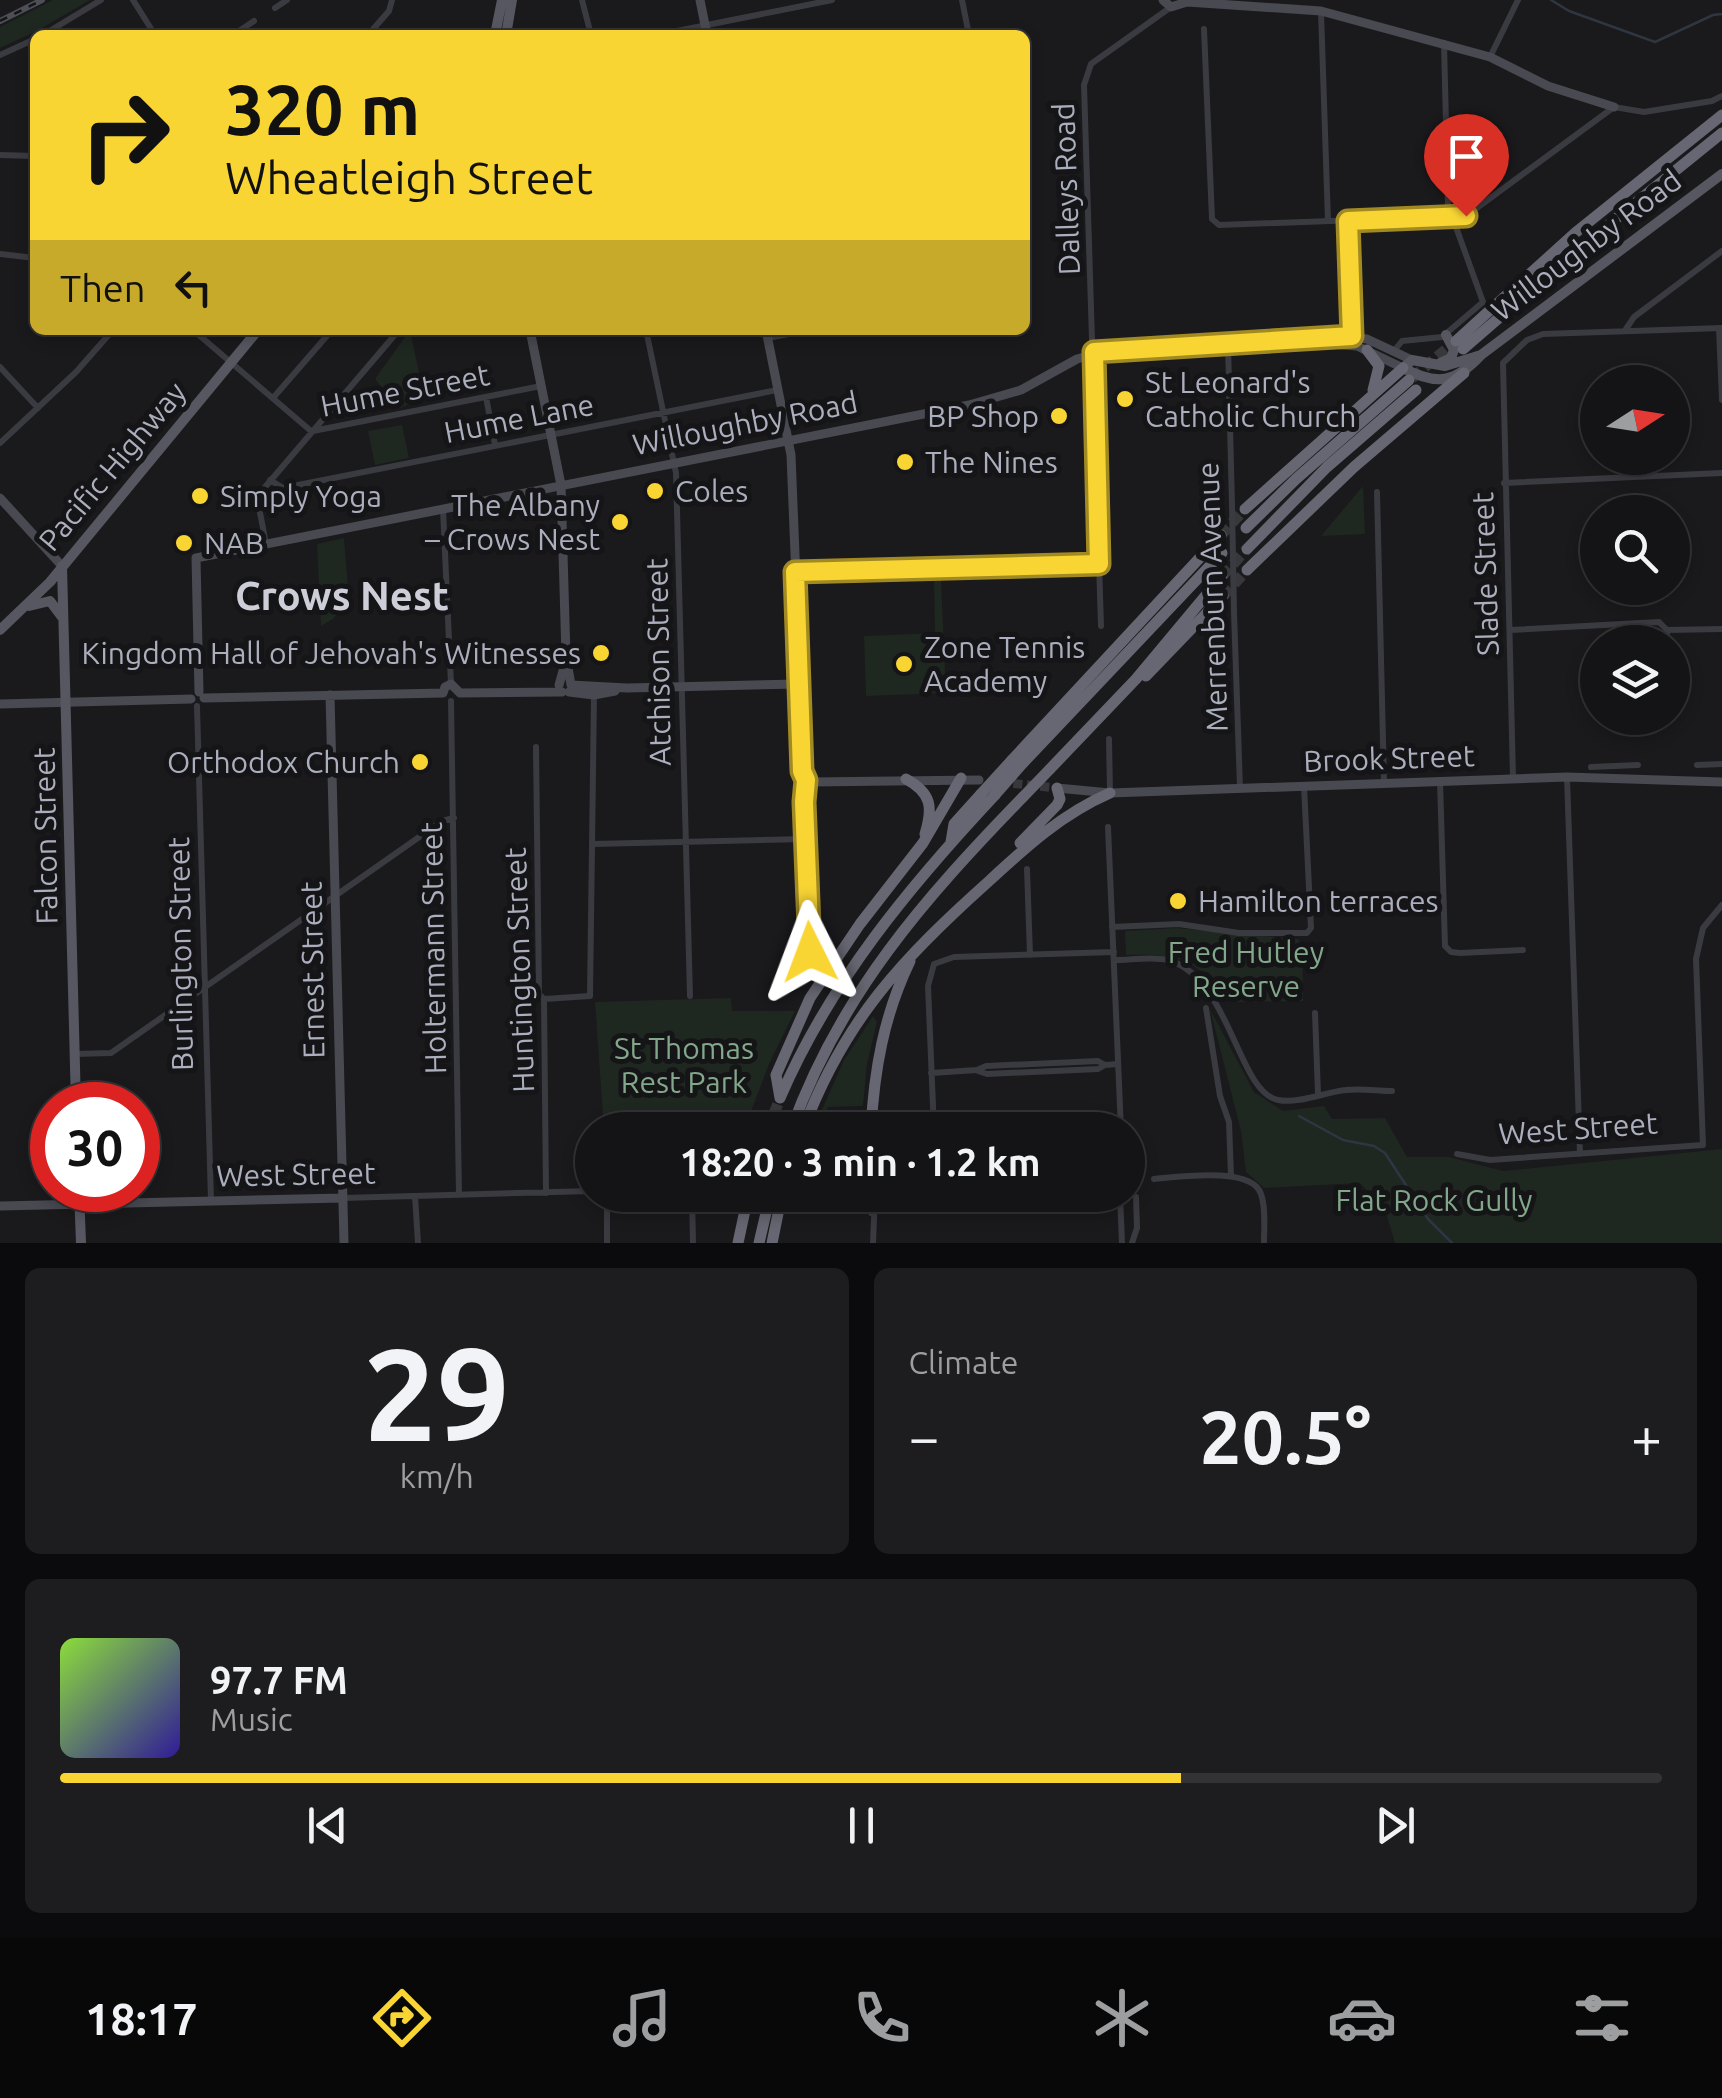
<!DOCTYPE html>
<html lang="en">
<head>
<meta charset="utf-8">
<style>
	body { margin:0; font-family:Ubuntu,sans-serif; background:#1d1c1e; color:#f1f3f6; height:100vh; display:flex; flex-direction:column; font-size:38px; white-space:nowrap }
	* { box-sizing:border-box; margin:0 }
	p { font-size:32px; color:#9d9ea0 }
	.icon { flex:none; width:55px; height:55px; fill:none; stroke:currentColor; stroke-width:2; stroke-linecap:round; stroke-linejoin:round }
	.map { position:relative; height:1243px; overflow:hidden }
	.side { display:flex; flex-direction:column; gap:25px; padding:25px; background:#0b0a0c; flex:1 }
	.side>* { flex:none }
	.guide { position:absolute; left:30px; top:30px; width:1000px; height:305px; border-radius:15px; box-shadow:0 5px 15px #0003,0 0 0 2px #333234; background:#f9d534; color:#111; overflow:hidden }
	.needle { width:65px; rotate:78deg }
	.buttons { position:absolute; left:1580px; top:365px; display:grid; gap:20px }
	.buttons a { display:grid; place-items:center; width:110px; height:110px; border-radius:50%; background:#141315; box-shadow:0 5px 15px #0003,0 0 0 2px #333234; font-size:50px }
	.speed { position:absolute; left:30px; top:1082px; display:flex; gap:20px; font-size:50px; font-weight:700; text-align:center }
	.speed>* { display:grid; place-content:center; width:130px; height:130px; border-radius:50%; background:#141315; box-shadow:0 5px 15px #0003,0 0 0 2px #333234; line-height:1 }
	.speed .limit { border:15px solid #d22; background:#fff; color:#111 }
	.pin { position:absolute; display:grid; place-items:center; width:85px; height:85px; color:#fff; margin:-102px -42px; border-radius:50% 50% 50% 0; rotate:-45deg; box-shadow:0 0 10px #0007 }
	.pin .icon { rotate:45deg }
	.me { position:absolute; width:110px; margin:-55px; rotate:357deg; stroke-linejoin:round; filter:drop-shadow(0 0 8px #0008) }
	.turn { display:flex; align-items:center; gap:35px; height:210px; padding:0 30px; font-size:45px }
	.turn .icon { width:130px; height:130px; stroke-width:2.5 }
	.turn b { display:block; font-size:70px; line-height:85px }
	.then { display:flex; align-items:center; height:95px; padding:0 30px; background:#0003; gap:20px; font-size:38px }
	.big { font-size:75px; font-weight:700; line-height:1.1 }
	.side .tile { flex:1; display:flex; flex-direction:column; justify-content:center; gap:15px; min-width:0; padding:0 35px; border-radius:15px; background:#1d1c1e }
	.side .dial { align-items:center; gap:0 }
	.dial b { font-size:130px; line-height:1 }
	.song { display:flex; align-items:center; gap:30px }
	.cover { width:120px; height:120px; border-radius:15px; background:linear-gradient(135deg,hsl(90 70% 55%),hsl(250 70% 35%)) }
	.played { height:10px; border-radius:5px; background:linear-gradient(90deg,#f9d534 70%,#333234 70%) }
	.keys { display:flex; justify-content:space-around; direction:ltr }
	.heat { display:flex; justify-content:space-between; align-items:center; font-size:55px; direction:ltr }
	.side .tiles { flex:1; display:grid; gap:25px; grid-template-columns:1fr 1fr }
	.tile:last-child { grid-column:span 2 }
	.trip { position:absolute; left:575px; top:1112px; width:570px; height:100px; border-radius:50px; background:#141315; box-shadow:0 5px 15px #0003,0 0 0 2px #333234; font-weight:700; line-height:100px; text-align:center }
	.menu { display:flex; height:160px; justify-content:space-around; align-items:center; background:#080808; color:#9d9ea0 }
	.menu .icon { width:70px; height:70px }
	.menu .current { color:#f9d534 }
	.menu b { font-size:45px; color:#f1f3f6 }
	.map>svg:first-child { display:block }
	.green { fill:#1f2721 }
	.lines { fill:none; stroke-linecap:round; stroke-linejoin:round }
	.stream { stroke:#2e3641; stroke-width:2.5 }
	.secondary-tunnel { stroke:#37373c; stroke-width:9; stroke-dasharray:9 4.5; stroke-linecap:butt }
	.highway-tunnel { stroke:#37373c; stroke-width:11; stroke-dasharray:11 5.5; stroke-linecap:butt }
	.street { stroke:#3a3a41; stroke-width:6 }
	.secondary { stroke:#484951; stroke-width:9 }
	.primary { stroke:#565760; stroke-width:10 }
	.highway { stroke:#666772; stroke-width:11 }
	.rail-casing { stroke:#4d4e56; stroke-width:6 }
	.rail { stroke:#151417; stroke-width:2.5; stroke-dasharray:8; stroke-linecap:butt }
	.street-bridge { stroke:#3a3a41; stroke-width:6 }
	.highway-bridge { stroke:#666772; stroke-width:11 }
	.route-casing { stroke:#a28a22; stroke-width:25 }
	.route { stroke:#f9d534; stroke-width:18 }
	.poi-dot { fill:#f9d534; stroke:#151417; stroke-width:4 }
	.labels { text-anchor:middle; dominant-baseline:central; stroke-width:10; stroke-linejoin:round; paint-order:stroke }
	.street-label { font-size:30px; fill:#abaebc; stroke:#151417 }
	.poi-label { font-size:30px; fill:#abaebc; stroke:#151417; text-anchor:start }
	.park-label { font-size:30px; fill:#82a78a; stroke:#151417 }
	.district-label { font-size:40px; font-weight:bold; fill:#cdced8; stroke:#151417 }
</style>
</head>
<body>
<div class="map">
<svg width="1722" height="1243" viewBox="0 0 1722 1243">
	<rect width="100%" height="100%" fill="#1a191c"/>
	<!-- green -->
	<path class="green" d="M53,0H90L35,32L0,48V27Z
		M410,330L424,396L401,408L389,405L385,392L375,379Z
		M402,425L409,458L375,465L368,431Z
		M1363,486L1365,534L1321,536Z
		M344,538L349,600L333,619L321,626L317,544Z
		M934,579H941L946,693L866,696L864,636L935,633Z
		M1176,928L1298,939L1302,944L1303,1001L1228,1002C1199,959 1177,953 1126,955L1125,931Z
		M731,998L732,1011H795L769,1064L744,1130H604L595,1002Z
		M1210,1009L1254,1092L1283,1111L1324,1106L1332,1119L1385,1118L1407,1157H1449L1503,1171L1722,1149V1243H1395L1386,1213L1360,1183L1264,1188L1246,1172L1241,1131Z
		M873,1016L877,1022L867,1064L863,1106L828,1107L817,1130H813L844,1060Z"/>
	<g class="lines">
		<!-- stream -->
		<path class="stream" d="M1551,0L1569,11L1655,42L1713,15L1722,14
			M1299,1116L1343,1140L1374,1146L1385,1153L1428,1219L1452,1243"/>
		<!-- secondary-tunnel -->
		<path class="secondary-tunnel" d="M1000,782L1057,788"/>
		<!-- highway-tunnel -->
		<path class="highway-tunnel" d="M1412,378L1456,341
			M1221,535L1245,509
			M1222,576L1247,549
			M1223,596L1247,570
			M768,1130L780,1098"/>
		<!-- street -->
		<path class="street" d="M133,0L155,35
			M582,0L591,35
			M962,0L969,35
			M275,8L287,0
			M1321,12L1328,221
			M1204,29L1212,219L1219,225L1466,216L1614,107L1644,112L1712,101L1722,96
			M43,35L101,0
			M233,35L254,21
			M368,35L389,11L392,0
			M657,35L832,0
			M0,55L35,39
			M1490,57L1518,0
			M0,155L35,156
			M1348,221L1352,336
			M0,254L35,258
			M1719,328L1722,400
			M1626,329L1634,317L1722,251
			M193,330L311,431
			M646,330L676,473L690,996
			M768,338L809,330
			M1228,344L1232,505
			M1394,351L1402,341L1442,337L1483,302L1448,205L1444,43
			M0,367L38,408
			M486,397L495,445
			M273,398L332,330
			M313,431L541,386
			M0,443L76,372L113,330
			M270,480L283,488L777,390
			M1504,483L1722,473
			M1377,492L1384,783
			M443,509L451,684
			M266,544L258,502L260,493L399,330
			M796,572L1099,564
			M1234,612L1240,788
			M1101,626L1084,85L1091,64L1171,7
			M1510,630L1659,622L1667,630V642
			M1667,630L1722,629
			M451,701L459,1195
			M197,706L211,1201
			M1667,718V719
			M1109,739L1110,793
			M536,747L539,994L544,999L546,1193
			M1697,765L1722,764
			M1591,767L1638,765
			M1567,777L1580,1154
			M1513,778L1503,363L1527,340L1543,334L1722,328
			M806,780L804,802L810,952
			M1440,781L1445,946L1451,952L1460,953L1523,950
			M1108,827L1121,1130
			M593,844L805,839
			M1027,869L1030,955
			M1112,927L1179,924L1239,933H1307L1311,928L1304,786
			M1114,960C1131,960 1152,956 1168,960C1230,977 1238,1093 1278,1100C1300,1104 1325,1092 1346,1090C1361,1088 1377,1091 1392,1091
			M544,999L590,996L594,695
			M1206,1008L1220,1096L1229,1122L1231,1176
			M1315,1013L1318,1094
			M75,1054L111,1053L442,821L454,818
			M978,1071L987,1074L1098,1069L1105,1065L1118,1064
			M931,1073L977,1070L986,1066L1098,1061L1105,1065
			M934,1130L928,986L934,964L954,957L1114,952
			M1457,1154L1490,1160L1703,1145L1696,959L1703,928L1722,905
			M1154,1179C1178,1177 1252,1166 1261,1194C1266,1208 1264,1228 1264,1243
			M607,1195V1243
			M692,1195L693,1243
			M868,1195L871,1213
			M1120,1195L1122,1243
			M415,1196L418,1243
			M343,1198L592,1191
			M873,1243L875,1195
			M1132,1243L1137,1228L1136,1197"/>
		<!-- secondary -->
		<path class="secondary" d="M700,0L707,35
			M1163,0L1171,7L1187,2L1321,11L1490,57L1548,86L1614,107
			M530,330L561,485L566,656L571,685
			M766,330L791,455L804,778L810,782L979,780
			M1304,342L1357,346L1403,368
			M0,498L62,566
			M559,685L565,664
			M571,685L627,688L799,684
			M199,692L196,558L969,405L1021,390L1077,359L1115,348L1302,341L1342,336L1367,339L1412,360
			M569,692L594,695L615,691
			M443,693L445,687L451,684L460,693
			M460,693L562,692
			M330,695L344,1243
			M204,698L443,693
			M0,704L191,699
			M1057,788L1110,793L1567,777L1722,782
			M0,1206L343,1198"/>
		<!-- primary -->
		<path class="primary" d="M495,35L502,0
			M506,35L512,0
			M1481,355L1445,366L1412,360L1403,368C1437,386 1455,383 1481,355L1722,174
			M1440,363L1451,358L1454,350L1446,335
			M62,566L76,1105
			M29,606L50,601L62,617
			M0,630L50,582L258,330
			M79,1190L81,1243"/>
		<!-- highway -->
		<path class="highway" d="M1456,341L1575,233L1722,115
			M1463,349L1581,247L1722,133
			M1367,350L1379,366L1373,390
			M1245,509L1403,368
			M1246,528L1296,479L1409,380
			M1247,549L1327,467L1416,390
			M1247,570L1354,467L1464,373
			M1146,676L1223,596
			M1012,760L1221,535
			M1023,763L1222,553
			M1050,769L1136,679L1222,576
			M906,779C932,793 933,808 925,834
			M951,842L954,824L981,794
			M1020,843L1057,805L1060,799L1057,788
			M780,1098L776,1075L810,998L860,924L923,843L961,778
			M780,1098C830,982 909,887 995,795
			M791,1130C840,994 924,899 1023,797
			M803,1130C844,1020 903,958 988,882C1027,846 1062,814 1110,793
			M871,1130C874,1070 884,1015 910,961
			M738,1243L747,1201
			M759,1243L769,1200
			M772,1243L781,1199"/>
		<!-- rail casing -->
		<g class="rail-casing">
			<path id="rail" d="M0,21L42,0"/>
		</g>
		<!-- rail -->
		<use href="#rail" class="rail"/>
		<!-- street-bridge -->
		<path class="street-bridge" d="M1232,505L1234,612"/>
		<!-- highway-bridge -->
		<path class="highway-bridge" d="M981,794L1012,760
			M995,795L1023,763
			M1023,797L1050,769"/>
	</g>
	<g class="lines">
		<!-- route casing -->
		<g class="route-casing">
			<path id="route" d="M810,952L804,802L806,780L802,771L795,572L1099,564L1094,352L1352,336L1348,221L1466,216"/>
		</g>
		<!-- route -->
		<use href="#route" class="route"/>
	</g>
	<!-- markers -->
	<g class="poi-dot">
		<circle cx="1125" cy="399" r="10"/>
		<circle cx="1059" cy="416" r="10"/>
		<circle cx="905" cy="462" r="10"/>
		<circle cx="655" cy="491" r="10"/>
		<circle cx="200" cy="496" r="10"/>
		<circle cx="620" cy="522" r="10"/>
		<circle cx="184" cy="543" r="10"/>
		<circle cx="601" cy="653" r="10"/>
		<circle cx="904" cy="664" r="10"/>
		<circle cx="420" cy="762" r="10"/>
		<circle cx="1178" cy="901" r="10"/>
	</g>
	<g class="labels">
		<!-- street labels -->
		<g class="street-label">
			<text transform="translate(1066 189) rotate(-92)">Dalleys Road</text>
			<text transform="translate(1586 245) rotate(-37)">Willoughby Road</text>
			<text transform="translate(405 390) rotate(-11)">Hume Street</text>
			<text transform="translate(519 418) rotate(-11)">Hume Lane</text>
			<text transform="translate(745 423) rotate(-11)">Willoughby Road</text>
			<text transform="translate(112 466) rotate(-50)">Pacific Highway</text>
			<text transform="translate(1485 574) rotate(-92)">Slade Street</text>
			<text transform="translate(1212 597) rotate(-92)">Merrenburn Avenue</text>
			<text transform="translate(658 662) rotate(-91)">Atchison Street</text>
			<text transform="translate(1389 758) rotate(-2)">Brook Street</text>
			<text transform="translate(45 836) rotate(-91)">Falcon Street</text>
			<text transform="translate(433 948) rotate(-91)">Holtermann Street</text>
			<text transform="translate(180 954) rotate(-91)">Burlington Street</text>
			<text transform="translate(312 970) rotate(-91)">Ernest Street</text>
			<text transform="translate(519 970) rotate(-92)">Huntington Street</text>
			<text transform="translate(1578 1128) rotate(-4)">West Street</text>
			<text transform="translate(296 1174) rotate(-1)">West Street</text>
		</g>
		<!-- poi labels -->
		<g class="poi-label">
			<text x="1145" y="382">St Leonard's<tspan x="1145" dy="34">Catholic Church</tspan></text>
			<text x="1039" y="416" text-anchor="end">BP Shop</text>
			<text x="925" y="462">The Nines</text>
			<text x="675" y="491">Coles</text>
			<text x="220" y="496">Simply Yoga</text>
			<text x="600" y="505" text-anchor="end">The Albany<tspan x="600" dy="34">– Crows Nest</tspan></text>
			<text x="204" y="543">NAB</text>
			<text x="924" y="647">Zone Tennis<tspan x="924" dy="34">Academy</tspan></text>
			<text x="581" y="653" text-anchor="end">Kingdom Hall of Jehovah's Witnesses</text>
			<text x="400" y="762" text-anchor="end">Orthodox Church</text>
			<text x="1198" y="901">Hamilton terraces</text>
		</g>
		<!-- park labels -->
		<g class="park-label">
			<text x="1246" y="952">Fred Hutley<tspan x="1246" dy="34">Reserve</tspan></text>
			<text x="684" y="1048">St Thomas<tspan x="684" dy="34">Rest Park</tspan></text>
			<text x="1434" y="1200">Flat Rock Gully</text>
		</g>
		<!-- district labels -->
		<g class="district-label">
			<text x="342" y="595">Crows Nest</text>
		</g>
	</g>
</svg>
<div class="buttons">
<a><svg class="needle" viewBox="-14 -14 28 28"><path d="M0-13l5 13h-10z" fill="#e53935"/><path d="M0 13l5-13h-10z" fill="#9d9ea0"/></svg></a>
<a><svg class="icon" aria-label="search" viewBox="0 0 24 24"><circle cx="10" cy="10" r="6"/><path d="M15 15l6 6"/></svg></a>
<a><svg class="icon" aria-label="layers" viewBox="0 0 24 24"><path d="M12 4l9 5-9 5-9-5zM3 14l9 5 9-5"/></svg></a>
</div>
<div class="speed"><div class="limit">30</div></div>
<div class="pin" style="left:1466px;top:216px;background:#d93025"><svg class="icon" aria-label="arrive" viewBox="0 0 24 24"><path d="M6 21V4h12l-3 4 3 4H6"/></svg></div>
<svg class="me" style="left:810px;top:952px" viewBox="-20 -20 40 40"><path d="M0-17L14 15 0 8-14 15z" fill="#f9d534" stroke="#fff" stroke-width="4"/></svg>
<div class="trip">18:20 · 3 min · 1.2 km</div>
<div class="guide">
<div class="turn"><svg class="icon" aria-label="right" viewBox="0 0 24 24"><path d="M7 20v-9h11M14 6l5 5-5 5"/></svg><div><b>320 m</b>Wheatleigh Street</div></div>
<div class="then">Then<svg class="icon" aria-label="left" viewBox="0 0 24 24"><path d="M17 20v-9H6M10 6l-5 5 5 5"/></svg></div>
</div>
</div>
<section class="side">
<div class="tiles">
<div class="tile dial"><b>29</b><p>km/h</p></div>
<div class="tile"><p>Climate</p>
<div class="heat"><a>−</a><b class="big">20.5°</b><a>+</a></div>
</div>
<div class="tile">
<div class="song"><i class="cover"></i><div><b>97.7 FM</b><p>Music</p></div></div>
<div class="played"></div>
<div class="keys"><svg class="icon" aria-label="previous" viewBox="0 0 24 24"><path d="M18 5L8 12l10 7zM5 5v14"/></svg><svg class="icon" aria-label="pause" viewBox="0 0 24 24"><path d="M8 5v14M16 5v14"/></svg><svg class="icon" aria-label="next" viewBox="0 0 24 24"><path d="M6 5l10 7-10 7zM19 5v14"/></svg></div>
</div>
</div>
</section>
<nav class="menu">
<b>18:17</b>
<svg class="icon current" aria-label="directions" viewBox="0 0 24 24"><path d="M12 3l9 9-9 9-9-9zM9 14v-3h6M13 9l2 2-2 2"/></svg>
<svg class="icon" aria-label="music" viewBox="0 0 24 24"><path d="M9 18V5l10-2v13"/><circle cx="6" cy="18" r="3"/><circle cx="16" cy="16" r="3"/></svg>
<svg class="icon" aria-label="phone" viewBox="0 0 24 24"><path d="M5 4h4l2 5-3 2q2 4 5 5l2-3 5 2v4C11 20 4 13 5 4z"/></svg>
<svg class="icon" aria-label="climate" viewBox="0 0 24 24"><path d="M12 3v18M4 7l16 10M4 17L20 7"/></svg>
<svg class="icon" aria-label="car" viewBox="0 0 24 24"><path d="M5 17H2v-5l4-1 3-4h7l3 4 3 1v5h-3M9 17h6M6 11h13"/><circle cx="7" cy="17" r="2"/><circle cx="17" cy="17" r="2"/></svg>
<svg class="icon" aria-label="filters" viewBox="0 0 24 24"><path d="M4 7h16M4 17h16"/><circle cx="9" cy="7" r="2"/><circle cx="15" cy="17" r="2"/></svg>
</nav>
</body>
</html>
